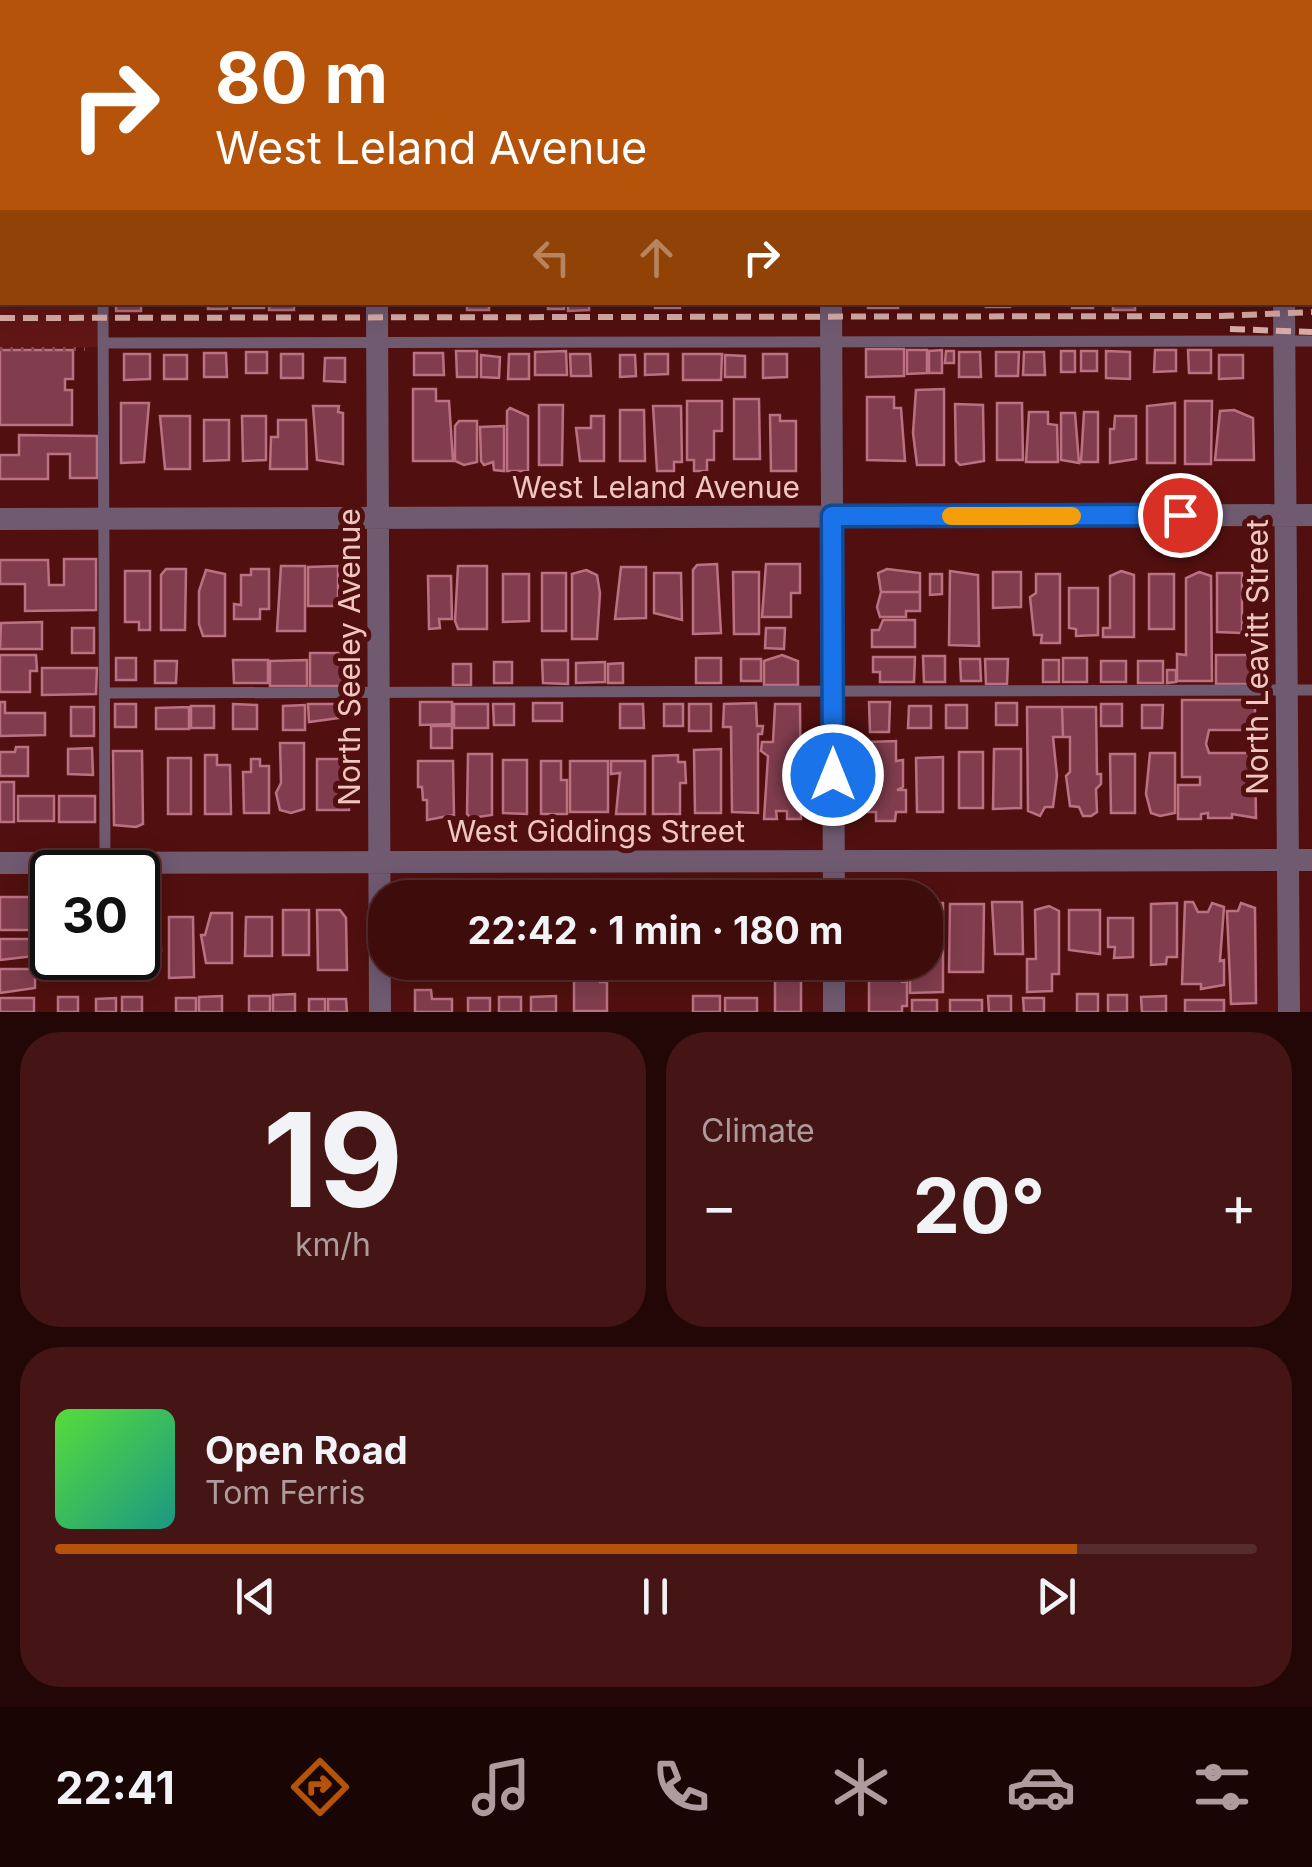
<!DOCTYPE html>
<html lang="en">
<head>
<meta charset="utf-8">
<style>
	body { margin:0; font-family:Inter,sans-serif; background:#441514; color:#f1f3f6; height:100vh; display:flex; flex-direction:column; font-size:38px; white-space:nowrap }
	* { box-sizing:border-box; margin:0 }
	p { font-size:32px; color:#ad9b9d }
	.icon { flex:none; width:55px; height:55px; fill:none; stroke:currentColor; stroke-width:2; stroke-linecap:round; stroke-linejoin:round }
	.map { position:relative; height:1012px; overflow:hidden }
	.sheet { display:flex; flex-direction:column; gap:20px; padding:20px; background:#220706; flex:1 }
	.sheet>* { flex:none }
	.banner { position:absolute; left:0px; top:0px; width:1312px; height:305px; box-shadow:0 5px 25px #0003,0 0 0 2px #562c2c; background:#b45309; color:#fff; overflow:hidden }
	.speed { position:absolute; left:30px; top:850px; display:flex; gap:20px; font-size:50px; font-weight:700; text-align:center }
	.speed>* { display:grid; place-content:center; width:130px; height:130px; border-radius:50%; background:#3d0c0b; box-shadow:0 5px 25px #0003,0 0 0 2px #562c2c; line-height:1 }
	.speed .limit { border:5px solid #111; border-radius:15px; background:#fff; color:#111 }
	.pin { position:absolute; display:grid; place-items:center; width:85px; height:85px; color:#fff; margin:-42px; border:5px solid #fff; border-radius:50%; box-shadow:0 2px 10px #0007 }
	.me { position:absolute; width:110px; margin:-55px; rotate:0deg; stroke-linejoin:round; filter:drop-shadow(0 0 8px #0008) }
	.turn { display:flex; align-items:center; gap:35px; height:210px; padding:0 50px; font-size:45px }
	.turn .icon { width:130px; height:130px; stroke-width:2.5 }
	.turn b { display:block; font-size:70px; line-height:85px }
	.lanes { display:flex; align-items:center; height:95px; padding:0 50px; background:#0003; justify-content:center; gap:50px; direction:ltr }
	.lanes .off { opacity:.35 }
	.big { font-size:75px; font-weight:700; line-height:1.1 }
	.sheet .tile { flex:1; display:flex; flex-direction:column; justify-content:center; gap:15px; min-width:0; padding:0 35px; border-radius:40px; background:#441514 }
	.sheet .dial { align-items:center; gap:0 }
	.dial b { font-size:130px; line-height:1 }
	.song { display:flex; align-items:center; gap:30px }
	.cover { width:120px; height:120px; border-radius:15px; background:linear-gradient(135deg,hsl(110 70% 55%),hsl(170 70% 35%)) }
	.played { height:10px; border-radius:5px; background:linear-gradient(90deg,#b45309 85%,#562c2c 85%) }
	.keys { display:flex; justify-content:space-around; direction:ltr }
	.heat { display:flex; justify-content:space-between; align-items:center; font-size:55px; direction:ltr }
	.sheet .tiles { flex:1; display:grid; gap:20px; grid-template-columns:1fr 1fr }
	.tile:last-child { grid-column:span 2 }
	.trip { position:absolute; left:368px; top:880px; width:575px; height:100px; border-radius:40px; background:#3d0c0b; box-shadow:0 5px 25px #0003,0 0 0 2px #562c2c; font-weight:700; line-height:100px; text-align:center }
	.tab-bar { display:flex; height:160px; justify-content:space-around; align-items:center; background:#180504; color:#ad9b9d }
	.tab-bar .icon { width:70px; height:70px }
	.tab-bar .selected { color:#b45309 }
	.tab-bar b { font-size:45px; color:#f1f3f6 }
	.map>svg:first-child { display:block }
	.built { fill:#601615 }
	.building { fill:#813d4e; stroke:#bc7182; stroke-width:2.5 }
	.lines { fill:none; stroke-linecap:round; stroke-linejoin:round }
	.path { stroke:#844a48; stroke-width:4; stroke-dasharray:2.5 8; stroke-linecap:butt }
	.lane { stroke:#705a70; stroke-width:11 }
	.street { stroke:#705a70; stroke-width:22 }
	.rail { stroke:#d9aca8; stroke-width:6; stroke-dasharray:15 8; stroke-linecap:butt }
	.route-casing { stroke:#114b97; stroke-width:25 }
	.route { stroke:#1a73e8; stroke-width:18 }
	.slow { stroke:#f59e0b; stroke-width:18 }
	.labels { text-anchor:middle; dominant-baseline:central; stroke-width:10; stroke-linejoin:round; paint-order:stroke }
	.street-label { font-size:30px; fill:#f0c6c1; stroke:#51100f }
</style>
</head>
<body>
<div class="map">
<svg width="1312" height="1012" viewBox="0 0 1312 1012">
	<rect width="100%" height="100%" fill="#51100f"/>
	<!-- built -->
	<path class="built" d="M0,195L2,302L103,305L104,347L0,348Z"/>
	<!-- building -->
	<path class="building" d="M0,212H2V302H0Z
		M116,302H141V311H116Z
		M208,302H227V309H208Z
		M233,302H264V308H233Z
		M269,302H294V310H269Z
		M467,302H489V310H467Z
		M548,302H564V309H548Z
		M568,302H589V310L568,311Z
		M655,302H680V308H655Z
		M867,302H898V308H868Z
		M987,302H1010V307H986Z
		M1072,302H1093V308H1072Z
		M1113,302H1135V310H1113Z
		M866,349H904V376L866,377Z
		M0,350H73V379H65V390H72V425H0Z
		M907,350H927V373L907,374Z
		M942,350V373H929V351Z
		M1155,350H1176V371L1154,372Z
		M1188,350H1211V373H1189Z
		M456,351H477V377H457Z
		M566,351L567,375H535V352Z
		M946,351H954V363H945Z
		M1061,351H1075V372H1061Z
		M1081,351H1097V371H1081Z
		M1106,351L1130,352V379L1106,378Z
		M246,352H267V373H246Z
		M959,352H980L981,377H959Z
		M996,352H1019L1018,376H996Z
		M1024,352H1044L1045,375H1023Z
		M204,353H226L227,377H204Z
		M414,353H443L444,375H414Z
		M124,354H150V379L124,380Z
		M281,354H303V378H281Z
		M509,354H529V379H508Z
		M570,354H590L591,376H571Z
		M645,354H668V374L645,375Z
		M683,354H722L721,380H683Z
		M763,354H787V377L763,378Z
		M164,355H187V379H164Z
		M481,355L500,357L499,378L481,377Z
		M620,355H635L636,376L620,377Z
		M725,355L745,356V377H725Z
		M1219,355H1243V378L1219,379Z
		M325,358H345V382L324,381Z
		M413,389H436V401H449L453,461H413Z
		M944,389V465H917L913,433L916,390Z
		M867,397H894V408H901L905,461L867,460Z
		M734,399H759L760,459H734Z
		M687,401H722V431H714V460H707V471H694V460H687Z
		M1185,401H1212L1211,464H1185Z
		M121,403H149L144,462L121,463Z
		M997,403H1022L1023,460H997Z
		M1175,403V463H1147V406Z
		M955,404L983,405L984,461L960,465L956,461Z
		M539,405H563L562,465H539Z
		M313,406H339L338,412L343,413V464L317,460Z
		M653,406H681L682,462H674V471H657Z
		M510,408L528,416V471H507V411Z
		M620,410H644L645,461H620Z
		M1234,410L1253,418L1254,460H1215L1220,411Z
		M1029,412H1048V424L1057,425L1058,462H1026Z
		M1084,412H1098V462H1081Z
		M1061,413H1075L1079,463L1061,460Z
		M770,415H780V421H796V471H771Z
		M160,416H190V469H165Z
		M242,416H266V460L243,461Z
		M591,416H604V461H580L576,428H591Z
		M1115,416H1136V459L1110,463V429H1114Z
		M204,420H229V460L204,461Z
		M278,420H306L307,469H270L271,437H278Z
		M459,421H477V462L464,465L455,461V426Z
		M504,426V471L494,470L493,462L484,465L481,461L480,427Z
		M19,435L97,436V478H70V454H48V479H0V455H19Z
		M64,559H96V610L25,611V584H0V560H48L49,585H64Z
		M717,564L721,633L693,634V570L697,565Z
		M766,564H800V593H791V617H762Z
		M281,566H305V631H277Z
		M338,566V606H308V567Z
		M458,566H487V629H458L455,621Z
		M621,567H646V618L615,619Z
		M166,569H186L185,630H161V575Z
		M251,569H269V609H260V619H234V604L241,605V575H251Z
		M887,569L920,573V592H881L878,573Z
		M206,570L225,574V636H203L199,624V591Z
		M586,570L597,575L600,593L597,639H572V574Z
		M125,571H150V630H139V622H125Z
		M950,571L978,575L979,646L949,645Z
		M1121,571L1134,575V637H1103V628H1110V576Z
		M733,572H759V634H734Z
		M993,572H1021V607L993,608Z
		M1199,572L1211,576L1212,681H1177V654L1186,655V578Z
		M542,573H566V631H542Z
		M654,573H681L682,620L654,613Z
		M1217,573H1242V633L1217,632Z
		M503,574H529V621L503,622Z
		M930,574H942V594L930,595Z
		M1036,574H1060V643H1041L1042,635H1034L1030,597L1036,593Z
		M1149,574H1174V629H1149Z
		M428,576H451L452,619H439L440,628L429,629Z
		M1069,588H1098V635L1076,636V629L1069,628Z
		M881,592H920V611H906V617H880L877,607Z
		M883,620H915V647H872V630H879Z
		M42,622V649H0L1,623Z
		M72,628H94V653H72Z
		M766,628H785L784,649L765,648Z
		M310,653H343V686H310Z
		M0,655H36L37,671H30V692H0Z
		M782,655L798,661V685H764V661Z
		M1216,655H1254V684H1216Z
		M923,656H945V682H924Z
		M873,657H915L914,682H880V672H873Z
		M116,658H136V680H116Z
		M696,658H721V683H696Z
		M1063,658H1087V682H1063Z
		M741,659H761V681H741Z
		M960,659H980L981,681H961Z
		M985,659H1008L1007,684H986Z
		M233,660H268V683H234Z
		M307,660V686H270V661Z
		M542,660H568V684L543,683Z
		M1043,660H1059V682H1043Z
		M155,661H177L176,683H155Z
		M1101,661H1126V682H1101Z
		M1138,661H1163V683H1138Z
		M494,662H512V683H494Z
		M605,662V682L576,683V663Z
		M623,663V683H608V664Z
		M453,664H471V685H453Z
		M42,668H97L96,694L42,695Z
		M1167,670H1176V682L1167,683Z
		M1182,700H1255V730H1209L1206,744L1209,753H1255L1256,818L1232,814V818H1208V813L1201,814V819H1178V785H1200V777H1182Z
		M0,702H5V713H45V735L0,736Z
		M420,702H452V724L420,725Z
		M869,702H890L889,732H870Z
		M533,703H562V721H533Z
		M756,703L757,726H763L762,734H758V813L732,812L731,727H723L724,704Z
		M996,703H1017V725H996Z
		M115,704H136V727H115Z
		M233,704L257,705V729H233Z
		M308,704H347V717L309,722Z
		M454,704H488V728H454Z
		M493,704H514V725H494Z
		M620,704H643L644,728H620Z
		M664,704H683V726H664Z
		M689,704H711V731H689Z
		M775,704H800L801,819H787V811H776L777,819H764L768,756L761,751L762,742H773Z
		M1101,704H1122V726H1101Z
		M305,705V730H283V706Z
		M946,705H967V728H946Z
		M1142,705H1163L1162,728H1142Z
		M191,706H214V728H191Z
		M909,706H931V728H908Z
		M71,707H94V736H71Z
		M189,707V729H156V708Z
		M1027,707H1062L1063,737H1053L1057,776L1053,807H1045L1040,816L1028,811Z
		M1062,707H1096L1097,774H1101V784L1096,789L1097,812L1091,816H1083L1079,807L1070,806L1066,776L1070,772V737H1063Z
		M431,726H452V748H431Z
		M896,741V761L903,760V787L897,790H906V812H896L895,821H876V812H868L867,742Z
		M280,743H304V809L291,813L280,810L276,793L281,783Z
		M16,747H28V776H0V752H15Z
		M92,748L93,775L68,774V749Z
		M721,749V813H695L694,750Z
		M994,749H1021V808L993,809Z
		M113,751H142L143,824L136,827L114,825Z
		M959,752H983V808H959Z
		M1150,753H1175V813L1160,816L1151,813L1146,794Z
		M468,754H492V815L471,818L467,814Z
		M1110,754H1135V813H1111Z
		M205,755H217V765H230L231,814H205Z
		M678,755V762H685L686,783H680V814H653V756Z
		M943,757V812H917L916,758Z
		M168,758H191V814H168Z
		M251,759H260V766H269V813H244L243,772H251Z
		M317,759H349V810H317Z
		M503,760H527V814L503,813Z
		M418,761H453L454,815L427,820V800H423L422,787H418Z
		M541,761H561V780H567V814H541Z
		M570,761H608V812H570Z
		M611,761H645V814H616L620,773L611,774Z
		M0,782H14V822H0Z
		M18,796H54V821H18Z
		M59,796H95V822H59Z
		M0,897H45L46,930H0Z
		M992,902H1022L1023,954H995Z
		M1185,902H1193L1198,912H1208L1212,903L1224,907L1220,961L1224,960V985L1201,989V984H1182Z
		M925,903H943V992L910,993V962H925Z
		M1177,903V957H1167L1166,964L1151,965V904Z
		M1241,903L1255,908L1256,1003L1231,1004L1227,911H1238Z
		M950,904H984L983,972H949Z
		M1049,906L1059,911V974H1052V991L1027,992V959H1036L1035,910Z
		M283,910H309V955H283Z
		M317,910H340L346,918L347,970H318Z
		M1069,910H1100V954L1069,950Z
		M211,913H232V963H206L201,935H205Z
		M160,917L161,951L138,952V918Z
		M169,917H193L194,977L169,978Z
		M246,917H272V956H245Z
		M1108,918H1133V957L1114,958L1115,947H1108Z
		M0,939H43V955L0,960Z
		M55,958H79V964H55Z
		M96,958H120V968H96Z
		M456,962H487V972H456Z
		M495,962H527V973L495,971Z
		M574,962H600V982H607V1011H574Z
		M626,962H647V969H632Z
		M698,962H723V966L698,967Z
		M775,962H801V1012H775Z
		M869,962H902V982H907V1006H902V1012H869Z
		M0,969H35V988L0,993Z
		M415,990H431L432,999H452V1012H415Z
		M295,994V1012H273V995Z
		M1077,994H1098V1012H1077Z
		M1108,995H1127V1012H1108Z
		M222,996V1012H199V997Z
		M249,996H270V1012H249Z
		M556,996V1012H531V997Z
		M693,996H720V1012H693Z
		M988,996H1011V1012H989Z
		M1166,996V1012H1142L1141,997Z
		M58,997H78V1012H58Z
		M122,997H142V1012H122Z
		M499,997H521V1012H499Z
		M0,998H34V1012H0Z
		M116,998V1012H96V999Z
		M176,998H196V1012H176Z
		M468,998H490V1012H468Z
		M725,998H757V1012H725Z
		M1023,998H1044V1012H1024Z
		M309,999H325V1012H309Z
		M328,999H346L347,1012H328Z
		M912,1000H937V1012H912Z
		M950,1000H982V1012H950Z
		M1185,1000H1224V1012H1185Z"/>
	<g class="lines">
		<!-- path -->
		<path class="path" d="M0,349H85"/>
		<!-- lane -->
		<path class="lane" d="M103,0V2
			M1310,5H1312
			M103,302L105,863
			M104,343L1312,341
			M104,693L1312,690"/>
		<!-- street -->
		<path class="street" d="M376,0V2
			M830,0V2
			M1282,0V2
			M0,177H2
			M1310,177H1312
			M377,302L380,1012
			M831,302L834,898
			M1284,302L1289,1012
			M0,519L1312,515
			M0,863L1312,860
			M834,962V1012"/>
		<!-- rail -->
		<path class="rail" d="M0,318L1220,316L1312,312
			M1230,329L1312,332"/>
	</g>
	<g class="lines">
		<!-- route casing -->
		<g class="route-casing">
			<path id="route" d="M833,775L832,516L1180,515"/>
		</g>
		<!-- route -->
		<use href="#route" class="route"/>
		<!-- slow -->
		<path class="slow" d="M951,516H1072"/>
	</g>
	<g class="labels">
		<!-- street labels -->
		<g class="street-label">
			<text x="656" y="487">West Leland Avenue</text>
			<text transform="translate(349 657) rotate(-90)">North Seeley Avenue</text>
			<text transform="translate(1257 657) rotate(-90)">North Leavitt Street</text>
			<text x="596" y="831">West Giddings Street</text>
		</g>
	</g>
</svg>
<div class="speed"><div class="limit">30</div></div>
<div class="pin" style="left:1180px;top:515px;background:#d93025"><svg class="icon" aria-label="arrive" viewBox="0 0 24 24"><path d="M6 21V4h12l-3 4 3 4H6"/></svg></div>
<svg class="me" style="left:833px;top:775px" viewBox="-20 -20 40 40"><circle r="17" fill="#1a73e8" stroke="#fff" stroke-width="3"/><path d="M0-11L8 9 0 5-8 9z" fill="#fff"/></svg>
<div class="trip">22:42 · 1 min · 180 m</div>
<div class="banner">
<div class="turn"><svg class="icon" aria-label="right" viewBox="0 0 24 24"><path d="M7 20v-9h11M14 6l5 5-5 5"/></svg><div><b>80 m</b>West Leland Avenue</div></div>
<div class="lanes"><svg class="icon off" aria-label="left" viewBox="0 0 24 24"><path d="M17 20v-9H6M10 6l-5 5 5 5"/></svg><svg class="icon off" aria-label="ahead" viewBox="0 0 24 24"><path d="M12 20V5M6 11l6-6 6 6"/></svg><svg class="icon" aria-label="right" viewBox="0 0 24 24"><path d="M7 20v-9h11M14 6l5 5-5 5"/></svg></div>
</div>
</div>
<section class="sheet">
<div class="tiles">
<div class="tile dial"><b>19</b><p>km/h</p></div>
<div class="tile"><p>Climate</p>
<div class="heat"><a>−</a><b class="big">20°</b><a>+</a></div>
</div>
<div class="tile">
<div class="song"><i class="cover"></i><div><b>Open Road</b><p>Tom Ferris</p></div></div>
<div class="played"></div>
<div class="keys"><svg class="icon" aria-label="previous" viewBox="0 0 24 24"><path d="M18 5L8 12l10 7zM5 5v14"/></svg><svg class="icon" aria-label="pause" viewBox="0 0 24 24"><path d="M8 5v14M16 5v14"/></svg><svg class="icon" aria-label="next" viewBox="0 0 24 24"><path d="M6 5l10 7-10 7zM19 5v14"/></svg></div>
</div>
</div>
</section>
<nav class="tab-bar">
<b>22:41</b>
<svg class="icon selected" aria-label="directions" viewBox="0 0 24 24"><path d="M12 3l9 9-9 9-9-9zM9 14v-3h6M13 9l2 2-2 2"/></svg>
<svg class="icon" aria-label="music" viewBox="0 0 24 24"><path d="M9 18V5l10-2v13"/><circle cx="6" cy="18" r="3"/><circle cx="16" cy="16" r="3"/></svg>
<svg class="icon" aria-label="phone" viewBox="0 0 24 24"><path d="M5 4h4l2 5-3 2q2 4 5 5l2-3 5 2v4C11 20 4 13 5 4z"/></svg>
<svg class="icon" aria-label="climate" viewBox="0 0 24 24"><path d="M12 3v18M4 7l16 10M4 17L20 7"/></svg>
<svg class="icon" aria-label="car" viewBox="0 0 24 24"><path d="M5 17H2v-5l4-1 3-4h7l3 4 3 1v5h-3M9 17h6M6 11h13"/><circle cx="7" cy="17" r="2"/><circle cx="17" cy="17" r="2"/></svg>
<svg class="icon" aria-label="filters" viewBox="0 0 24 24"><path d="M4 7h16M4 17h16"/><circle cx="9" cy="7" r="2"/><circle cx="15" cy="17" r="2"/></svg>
</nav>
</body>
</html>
